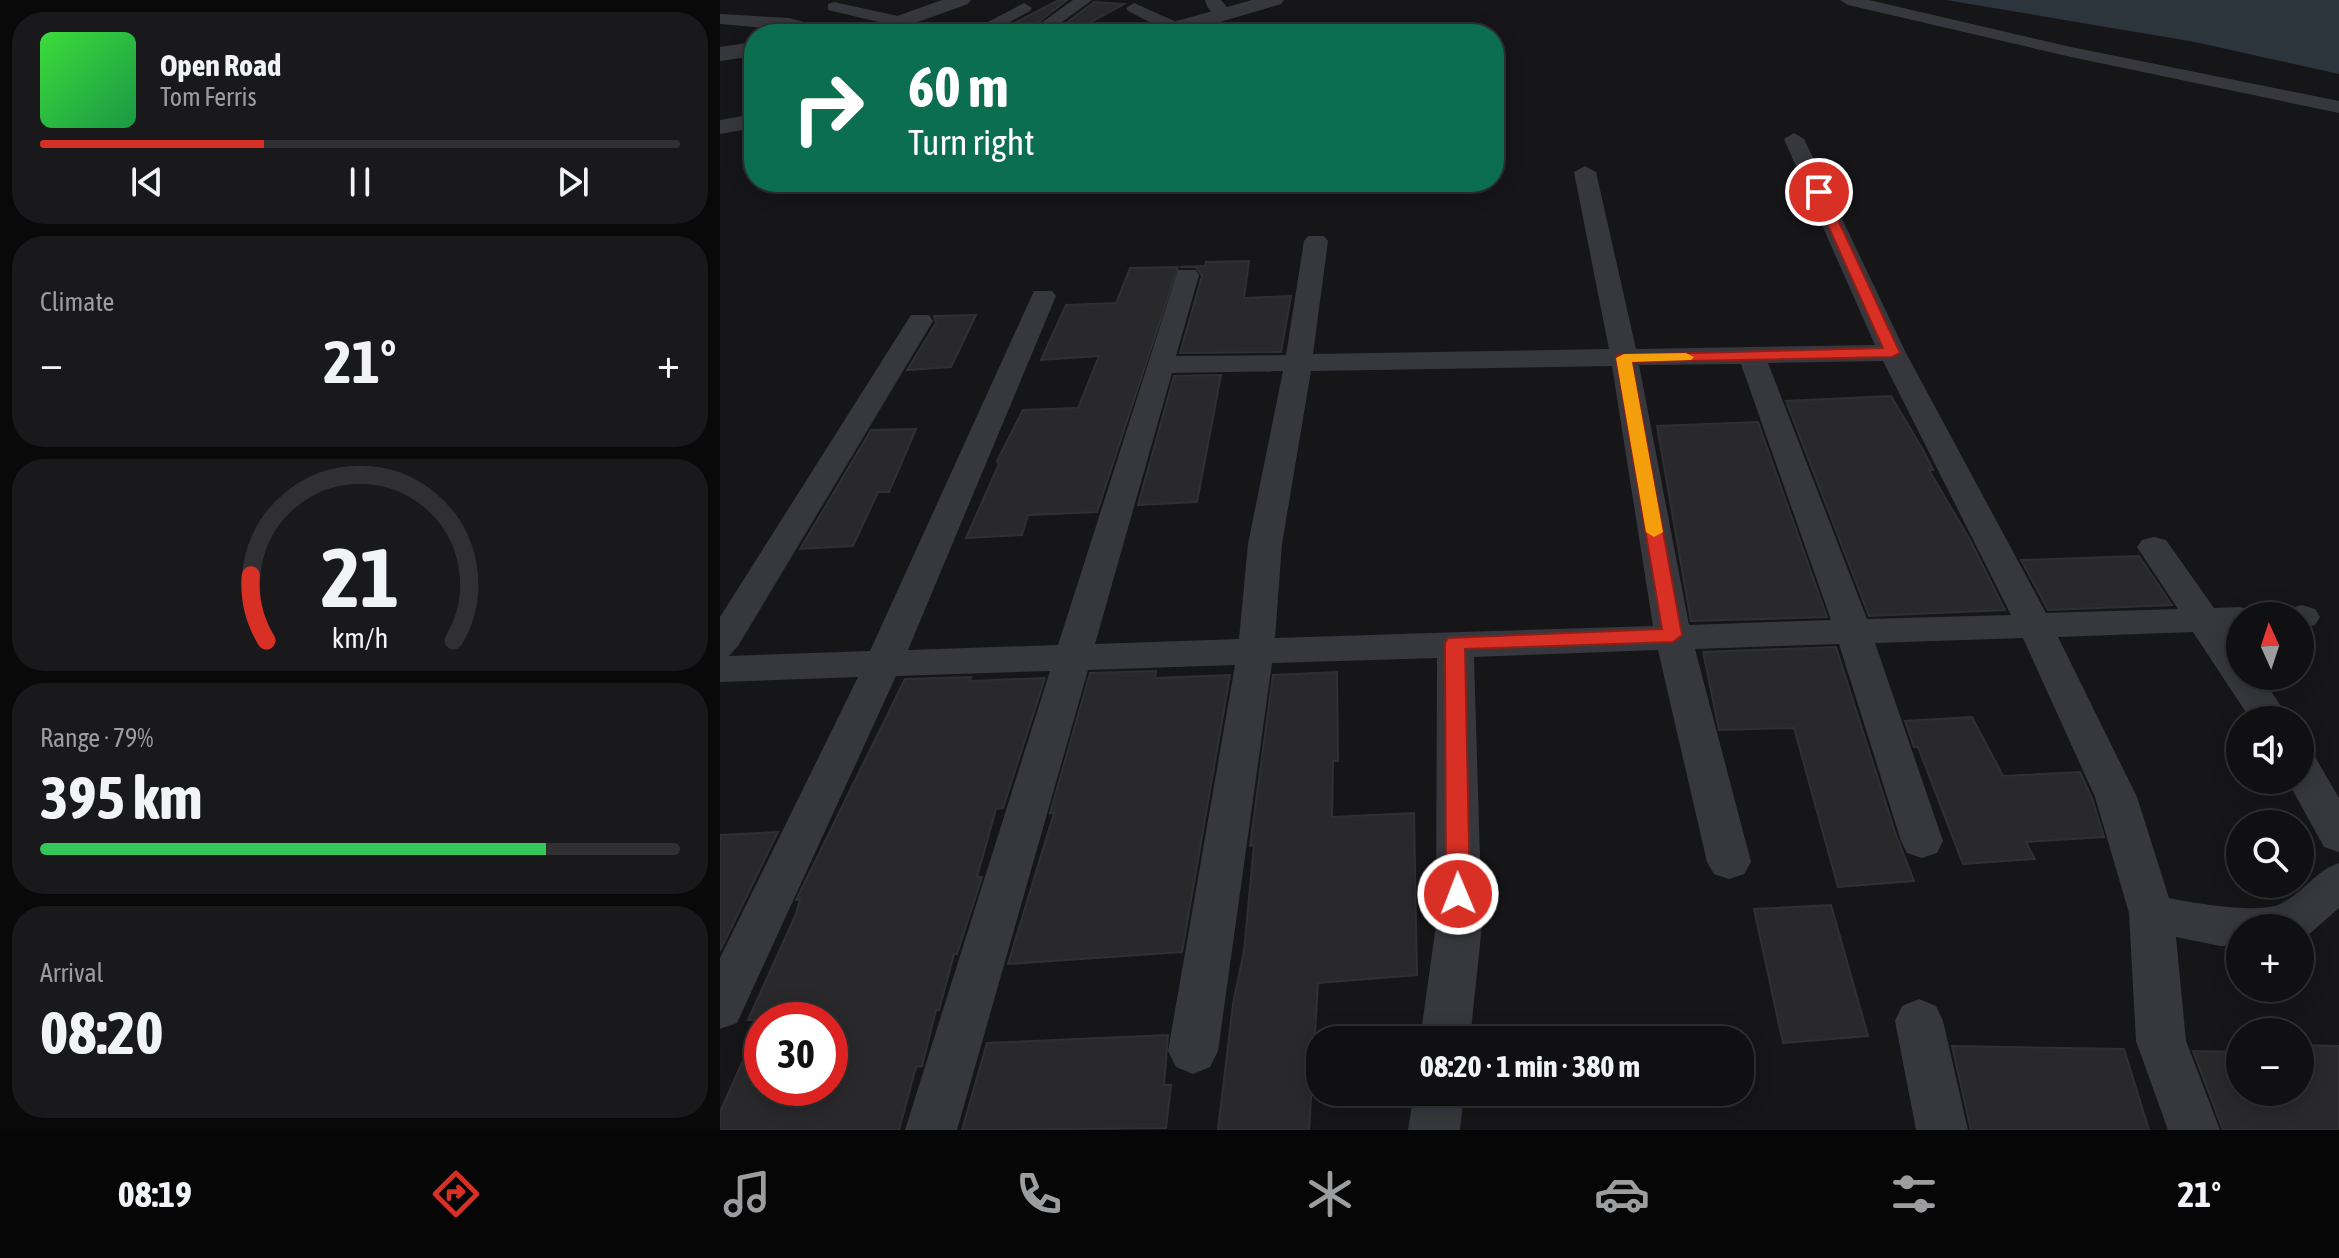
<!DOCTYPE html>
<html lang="en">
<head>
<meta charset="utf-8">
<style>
	body { margin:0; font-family:"Asap Condensed",sans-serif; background:#19191b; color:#f1f3f6; height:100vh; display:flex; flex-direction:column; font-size:30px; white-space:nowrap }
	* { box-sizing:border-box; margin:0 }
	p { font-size:26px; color:#9c9d9f }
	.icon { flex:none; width:44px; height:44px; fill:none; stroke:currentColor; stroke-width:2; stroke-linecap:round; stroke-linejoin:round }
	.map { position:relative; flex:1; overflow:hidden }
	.drawer { display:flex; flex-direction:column; gap:12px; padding:12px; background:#09090a; width:720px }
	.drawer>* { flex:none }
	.banner { position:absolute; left:24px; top:24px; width:760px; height:168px; border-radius:32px; box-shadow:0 4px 20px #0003,0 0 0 2px #303032; background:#0b6e4f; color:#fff; overflow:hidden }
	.needle { width:52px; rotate:357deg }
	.controls { position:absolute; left:1506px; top:602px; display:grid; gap:16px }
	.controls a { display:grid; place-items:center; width:88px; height:88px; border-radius:50%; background:#101012; box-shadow:0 4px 20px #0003,0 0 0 2px #303032; font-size:40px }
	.speed { position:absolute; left:24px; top:1002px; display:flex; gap:16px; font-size:40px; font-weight:700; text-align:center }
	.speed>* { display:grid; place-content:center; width:104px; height:104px; border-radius:50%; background:#101012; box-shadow:0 4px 20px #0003,0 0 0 2px #303032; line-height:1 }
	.speed .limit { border:12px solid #d22; background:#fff; color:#111 }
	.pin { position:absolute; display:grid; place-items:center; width:68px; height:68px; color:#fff; margin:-34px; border:4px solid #fff; border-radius:50%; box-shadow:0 2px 8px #0007 }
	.me { position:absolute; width:88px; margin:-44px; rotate:359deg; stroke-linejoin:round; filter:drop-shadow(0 0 6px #0008) }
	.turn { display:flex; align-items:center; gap:28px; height:168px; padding:0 32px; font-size:36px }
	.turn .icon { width:104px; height:104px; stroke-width:2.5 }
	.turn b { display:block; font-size:56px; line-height:68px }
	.big { font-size:60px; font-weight:700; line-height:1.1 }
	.drawer .widget { flex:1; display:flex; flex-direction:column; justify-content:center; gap:12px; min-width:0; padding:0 28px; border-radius:32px; background:#19191b }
	.drawer .dial { align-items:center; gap:0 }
	.dial svg { height:208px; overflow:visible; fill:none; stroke:#303032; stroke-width:7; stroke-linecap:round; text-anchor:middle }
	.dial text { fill:#f1f3f6; stroke:none }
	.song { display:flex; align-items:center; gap:24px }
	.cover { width:96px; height:96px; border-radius:12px; background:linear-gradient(135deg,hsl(120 70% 55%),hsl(140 70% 35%)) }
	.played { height:8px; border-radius:4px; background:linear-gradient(90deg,#d93025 35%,#303032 35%) }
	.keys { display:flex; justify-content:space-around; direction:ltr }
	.heat { display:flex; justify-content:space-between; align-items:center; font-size:44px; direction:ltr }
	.charge { height:12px; border-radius:6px; background:linear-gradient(90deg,#34c759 79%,#303032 0) }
	.trip { position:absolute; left:586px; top:1026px; width:448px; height:80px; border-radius:32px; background:#101012; box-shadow:0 4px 20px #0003,0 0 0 2px #303032; font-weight:700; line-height:80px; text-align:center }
	.dock { display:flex; height:128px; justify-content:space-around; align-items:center; background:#060607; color:#9c9d9f }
	.dock .icon { width:56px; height:56px }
	.dock .active { color:#d93025 }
	.dock b { font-size:36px; color:#f1f3f6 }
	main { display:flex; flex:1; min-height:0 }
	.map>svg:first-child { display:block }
	.water { fill:#2c353c }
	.building { fill:#29292c; stroke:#303034; stroke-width:2; fill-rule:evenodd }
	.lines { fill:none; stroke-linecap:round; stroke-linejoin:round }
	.minor { fill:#37383d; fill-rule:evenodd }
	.tertiary { fill:#37383d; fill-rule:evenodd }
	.route { fill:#d93025; stroke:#8d1f18; stroke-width:2 }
	.slow { fill:#f59e0b }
</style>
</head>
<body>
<main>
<section class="drawer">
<div class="widget">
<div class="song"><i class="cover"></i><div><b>Open Road</b><p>Tom Ferris</p></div></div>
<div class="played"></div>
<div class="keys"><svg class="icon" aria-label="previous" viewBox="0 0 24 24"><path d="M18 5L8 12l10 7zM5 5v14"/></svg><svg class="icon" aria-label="pause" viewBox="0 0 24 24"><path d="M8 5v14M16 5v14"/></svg><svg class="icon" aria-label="next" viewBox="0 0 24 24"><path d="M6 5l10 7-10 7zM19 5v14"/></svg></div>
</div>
<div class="widget"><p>Climate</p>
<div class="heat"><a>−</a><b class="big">21°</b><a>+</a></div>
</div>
<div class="widget dial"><svg viewBox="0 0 100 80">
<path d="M14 69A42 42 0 1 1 86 69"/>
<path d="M14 69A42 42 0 0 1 8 44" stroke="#d93025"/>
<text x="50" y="56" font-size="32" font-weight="700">21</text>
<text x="50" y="72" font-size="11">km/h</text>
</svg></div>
<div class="widget"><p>Range · 79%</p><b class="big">395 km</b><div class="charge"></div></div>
<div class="widget"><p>Arrival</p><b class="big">08:20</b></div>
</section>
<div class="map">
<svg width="1619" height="1130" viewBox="0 0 1619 1130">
	<rect width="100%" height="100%" fill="#161618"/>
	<!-- water -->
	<path class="water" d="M1226,0H1619V74L1475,42Z"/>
	<!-- building -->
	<path class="building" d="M339,0H347L303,34H273Z
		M374,2L404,4L355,31L337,30Z
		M529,261L524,298L571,296L561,352L460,353L482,276L476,267H460L485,266L486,262Z
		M458,267L377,512L308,515L302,535L246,538L279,464L277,461L303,410L358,408L379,356L321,360L346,305L396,303L410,268Z
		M256,315L231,367L187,370L216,323L214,316Z
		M501,375L477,502L418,505L454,376Z
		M1171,396L1203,450L1213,470H1209L1250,540L1285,610L1149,616L1066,401Z
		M1038,422L1107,617L971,621L937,426Z
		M196,429L169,492H158L133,546L80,549L151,430Z
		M1419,556L1452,605L1328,610L1301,560Z
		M1116,647L1175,832L1194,881L1118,887L1074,728L999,730L983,652Z
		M436,671L435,678L510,675L462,952L288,964L334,813H330L370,673Z
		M617,672L618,761H613L612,817L694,813L697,975L598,983L589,1130H498L513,1004L524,951L534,845L530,846L553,675Z
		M251,677L250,681L325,678L283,808L276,809L257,877H262L237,954H234L219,1010H216L202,1066L196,1067L179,1130H0V1112L41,1020H28L76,914L80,900H76L185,679ZM110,1017V1088H42V1020Z
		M1252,717L1283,776L1360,772L1372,798L1384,837L1306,842L1315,859L1243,864L1198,747H1194L1185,721Z
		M58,832L0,951V835Z
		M1111,905L1148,1036L1063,1043L1034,909Z
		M448,1035L444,1085H451L446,1128L242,1130L267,1043Z
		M1580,1045L1619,1046V1130H1503L1473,1051L1520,1052V1092H1580Z
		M1232,1046L1404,1049L1429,1130H1251Z"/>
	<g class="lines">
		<!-- minor -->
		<path class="minor" d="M353,0H372L326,34H306Z
			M485,0H501L513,14L505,19C496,17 487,10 485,0Z
			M1120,0H1149L1351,47L1619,101V113L1351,57L1128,5Z
			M114,2L187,18L188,24L236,29L245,34L167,32L159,27L163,23L108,10V4Z
			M304,3L312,8L310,11L267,34H245Z
			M414,3L461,24L464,28L455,33L449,32L408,11L406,8Z
			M0,14L69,18L113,30L116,34L0,24Z
			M1074,133L1084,139L1186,353L1326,613L1458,609L1417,547L1422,540L1434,537L1446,540L1494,608L1520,607L1533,611L1536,616H1520V631H1510L1520,646V676H1541L1570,720H1531L1473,632L1338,637L1417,797L1449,898C1474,903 1540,915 1562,903C1584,892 1595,871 1619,863V908L1587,936L1580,939V928H1520V945L1500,946L1456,937L1466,1041L1500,1130H1448L1416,1041L1409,913L1375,797L1303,638L1155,643L1223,841L1217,853L1202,858L1187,853L1181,841L1119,644L975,649L1031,862L1024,874L1009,879L994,874L987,862L938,650L754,657L762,925L750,1040H700L716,925L717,658L552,663L498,1051L490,1067L473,1074L456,1067L448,1051L515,665L368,670L237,1130H185L330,671L176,676L17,1023L0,1029V958L138,677L0,682V617L191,315H209L213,321L18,646L9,656L150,651L314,291H332L336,296L188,650L338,645L458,270H476L479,275L456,356L566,355L584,241L588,236H604L608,241L593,354L889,349L854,172L865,166L876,172L916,349L1155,345L1064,139ZM1163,361L1291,615L1147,619L1048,363ZM1021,364L1111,620L969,625L919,365ZM892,366L933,626L555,638L562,544L591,371ZM563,371L528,544L519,639L375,644L452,373Z
			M1582,605L1595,609L1600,617L1595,625L1580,629V616H1563L1567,609Z
			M1580,751L1594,755L1619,798V852L1604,847L1567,780H1580Z
			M1199,999L1216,1006L1223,1021L1248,1130H1196L1175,1021L1182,1006Z
			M694,1092H744L740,1130H688Z"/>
		<!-- tertiary -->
		<path class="tertiary" d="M222,0H251L248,4L167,33L110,34L113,29L163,21Z
			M532,0H564L561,4L459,34H425L428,29Z
			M34,42V56L0,61V47Z
			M34,114V128L0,134V120Z"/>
	</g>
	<!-- route -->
	<path class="route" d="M1099,188L1105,192L1180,353L1172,357L912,362L962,635L953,642L745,649L750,894L747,901L738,904L730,901L726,894L725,643L728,638L942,629L896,358L898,355L1163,348L1093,192Z"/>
	<!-- slow -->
	<path class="slow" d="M966,353L974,357L971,360L912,362L943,532L934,537L926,532L896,358L904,354Z"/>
</svg>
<div class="controls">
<a><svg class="needle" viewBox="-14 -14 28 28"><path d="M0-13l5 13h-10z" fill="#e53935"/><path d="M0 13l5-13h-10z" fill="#9c9d9f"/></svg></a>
<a><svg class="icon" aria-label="sound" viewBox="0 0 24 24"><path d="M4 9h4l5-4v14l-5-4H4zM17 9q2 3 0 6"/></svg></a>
<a><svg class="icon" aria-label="search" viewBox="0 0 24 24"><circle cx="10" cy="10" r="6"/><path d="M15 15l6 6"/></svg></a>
<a>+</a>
<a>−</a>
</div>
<div class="speed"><div class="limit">30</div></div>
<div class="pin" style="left:1099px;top:192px;background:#d93025"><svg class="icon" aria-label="arrive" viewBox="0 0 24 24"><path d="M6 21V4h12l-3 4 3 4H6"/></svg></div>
<svg class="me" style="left:738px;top:894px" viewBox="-20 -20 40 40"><circle r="17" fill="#d93025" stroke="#fff" stroke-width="3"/><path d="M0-11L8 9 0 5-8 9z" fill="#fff"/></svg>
<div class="trip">08:20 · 1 min · 380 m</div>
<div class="banner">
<div class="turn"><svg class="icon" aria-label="right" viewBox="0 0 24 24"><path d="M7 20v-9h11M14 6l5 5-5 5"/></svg><div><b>60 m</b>Turn right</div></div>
</div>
</div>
</main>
<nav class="dock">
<b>08:19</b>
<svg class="icon active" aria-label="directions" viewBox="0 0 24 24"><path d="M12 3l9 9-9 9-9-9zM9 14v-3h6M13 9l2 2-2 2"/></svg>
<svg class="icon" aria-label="music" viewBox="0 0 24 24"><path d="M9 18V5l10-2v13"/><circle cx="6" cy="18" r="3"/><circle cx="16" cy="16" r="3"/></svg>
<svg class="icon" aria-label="phone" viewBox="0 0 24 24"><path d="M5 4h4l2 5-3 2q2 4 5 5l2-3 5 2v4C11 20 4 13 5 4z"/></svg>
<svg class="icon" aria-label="climate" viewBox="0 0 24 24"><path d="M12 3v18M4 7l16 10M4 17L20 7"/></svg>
<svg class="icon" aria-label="car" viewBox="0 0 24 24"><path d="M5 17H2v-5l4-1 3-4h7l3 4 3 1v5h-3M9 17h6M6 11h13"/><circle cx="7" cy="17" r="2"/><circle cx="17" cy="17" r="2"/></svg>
<svg class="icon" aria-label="filters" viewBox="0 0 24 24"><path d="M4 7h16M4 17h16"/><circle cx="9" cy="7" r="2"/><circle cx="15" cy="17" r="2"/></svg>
<b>21°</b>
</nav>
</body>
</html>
